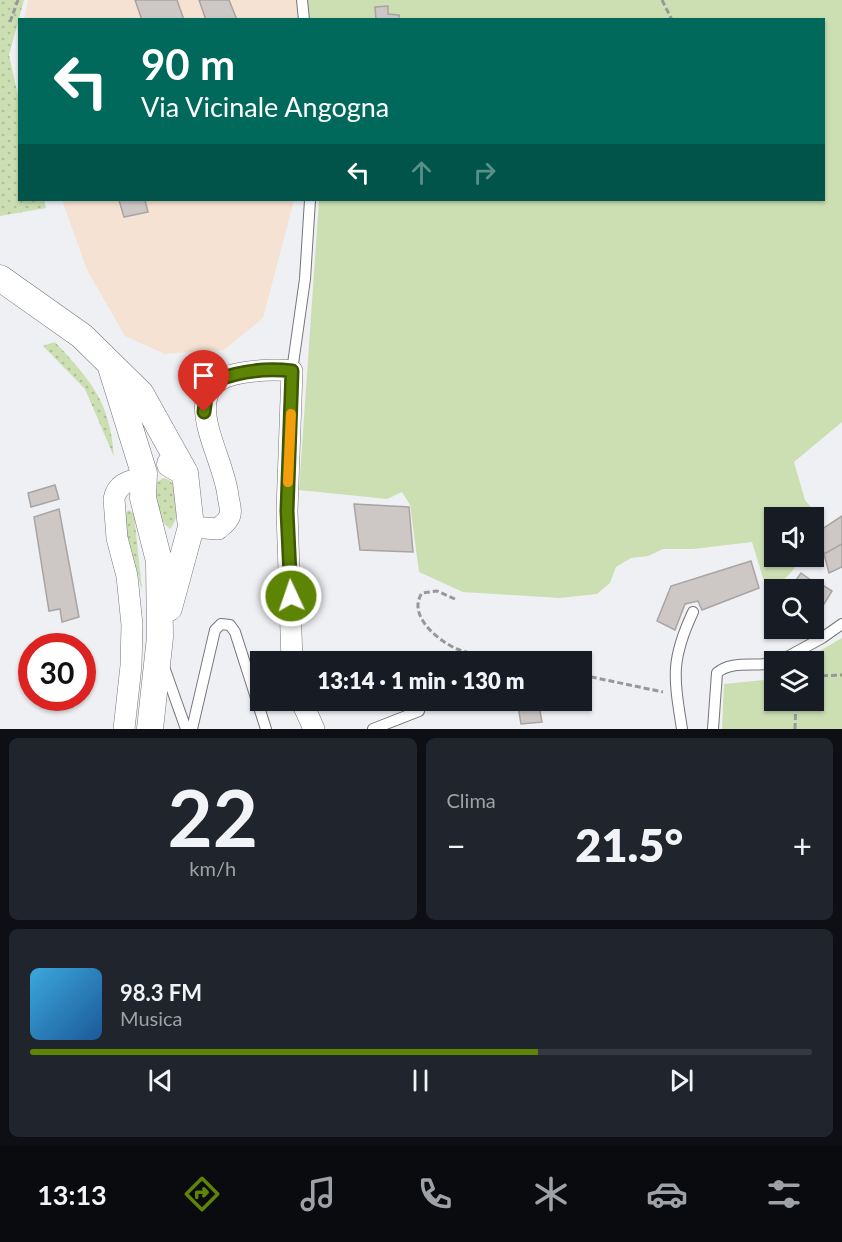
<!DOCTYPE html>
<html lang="it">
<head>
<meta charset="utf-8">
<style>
	body { margin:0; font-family:Lato,sans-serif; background:#20242c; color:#f1f3f6; height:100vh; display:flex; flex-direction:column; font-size:22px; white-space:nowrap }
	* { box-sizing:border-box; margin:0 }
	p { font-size:20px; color:#9ea1a6 }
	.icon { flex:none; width:33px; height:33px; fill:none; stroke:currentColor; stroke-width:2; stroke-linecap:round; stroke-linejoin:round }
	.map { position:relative; height:729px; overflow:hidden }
	.drawer { display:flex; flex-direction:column; gap:9px; padding:9px; background:#0d0f14; flex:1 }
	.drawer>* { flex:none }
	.guide { position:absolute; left:18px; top:18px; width:807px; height:183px; border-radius:0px; box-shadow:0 2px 4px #0004; background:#00695c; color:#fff; overflow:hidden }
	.controls { position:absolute; left:764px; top:507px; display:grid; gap:12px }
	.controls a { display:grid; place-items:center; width:60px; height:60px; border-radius:0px; background:#171b24; box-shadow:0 2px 4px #0004; font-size:30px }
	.speed { position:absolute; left:18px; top:633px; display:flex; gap:12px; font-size:30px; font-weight:700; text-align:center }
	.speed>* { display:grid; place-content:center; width:78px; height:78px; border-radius:50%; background:#171b24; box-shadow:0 2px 4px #0004; line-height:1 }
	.speed .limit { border:9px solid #d22; background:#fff; color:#111 }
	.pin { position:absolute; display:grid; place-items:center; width:51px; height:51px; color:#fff; margin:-62px -26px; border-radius:50% 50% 50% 0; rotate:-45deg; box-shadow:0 0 6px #0007 }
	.pin .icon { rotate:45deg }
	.me { position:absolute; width:66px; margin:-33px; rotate:357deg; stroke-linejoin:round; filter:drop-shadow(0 0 4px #0008) }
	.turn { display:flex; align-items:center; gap:21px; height:126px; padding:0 24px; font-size:27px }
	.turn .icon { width:78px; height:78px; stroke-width:2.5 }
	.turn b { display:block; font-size:42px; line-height:51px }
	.lanes { display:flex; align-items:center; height:57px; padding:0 24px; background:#0003; justify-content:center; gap:30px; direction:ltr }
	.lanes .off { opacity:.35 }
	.big { font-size:45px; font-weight:800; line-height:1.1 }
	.drawer .tile { flex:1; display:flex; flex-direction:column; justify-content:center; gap:9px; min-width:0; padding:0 21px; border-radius:9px; background:#20242c }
	.drawer .dial { align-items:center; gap:0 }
	.dial b { font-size:78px; line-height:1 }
	.song { display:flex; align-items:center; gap:18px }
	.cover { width:72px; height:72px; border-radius:9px; background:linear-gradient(135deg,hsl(200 70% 55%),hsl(210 70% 35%)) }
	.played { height:6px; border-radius:3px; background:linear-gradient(90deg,#5d8405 65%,#363941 65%) }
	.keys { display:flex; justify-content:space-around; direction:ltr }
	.heat { display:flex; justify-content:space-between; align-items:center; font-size:33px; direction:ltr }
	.drawer .tiles { flex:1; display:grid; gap:9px; grid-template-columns:1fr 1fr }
	.tile:last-child { grid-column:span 2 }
	.trip { position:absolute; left:250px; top:651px; width:342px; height:60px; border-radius:0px; background:#171b24; box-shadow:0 2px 4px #0004; font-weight:800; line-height:60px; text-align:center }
	.tab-bar { display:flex; height:96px; justify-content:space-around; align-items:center; background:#090b0e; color:#9ea1a6 }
	.tab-bar .icon { width:42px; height:42px }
	.tab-bar .current { color:#5d8405 }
	.tab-bar b { font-size:27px; color:#f1f3f6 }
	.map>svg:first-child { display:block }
	.industrial { fill:#f5e2d2 }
	.grass { fill:#ccdfb3 }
	.park { fill:url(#park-dots) }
	.building { fill:#cdc8c6; stroke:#a9a4a2; stroke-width:1.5 }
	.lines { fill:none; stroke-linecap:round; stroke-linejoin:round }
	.service-casing { stroke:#737578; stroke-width:12 }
	.minor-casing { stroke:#737578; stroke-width:22 }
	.tertiary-casing { stroke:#737578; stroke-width:27 }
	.path { stroke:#96989a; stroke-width:3; stroke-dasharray:6 3; stroke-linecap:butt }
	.service { stroke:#fff; stroke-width:10 }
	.minor { stroke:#fff; stroke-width:21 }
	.tertiary { stroke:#fff; stroke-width:26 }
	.route-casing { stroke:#3c5603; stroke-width:15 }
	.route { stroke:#5d8405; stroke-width:10 }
	.slow { stroke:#f59e0b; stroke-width:10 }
</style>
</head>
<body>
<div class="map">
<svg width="842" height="729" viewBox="0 0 842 729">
	<defs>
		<pattern id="park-dots" width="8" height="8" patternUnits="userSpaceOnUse" patternTransform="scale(1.5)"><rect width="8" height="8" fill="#ccdfb3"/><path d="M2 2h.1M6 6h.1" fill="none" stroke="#afbf9a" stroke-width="1.8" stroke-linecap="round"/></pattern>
	</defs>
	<rect width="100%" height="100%" fill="#eef0f4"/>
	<!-- industrial -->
	<path class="industrial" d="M28,0H306L307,20H24Z
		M62,200H294L263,318L224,350L165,354L125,336L87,270Z"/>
	<!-- grass -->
	<path class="grass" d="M306,0H842V422L794,462L805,500L815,512L813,531V518H774V556L801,557C793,573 783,582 767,591L752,542L693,549H663L648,556L631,558L616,567L610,583L597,594L560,598L463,592L419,572L410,505L402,492L387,499L299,490L319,200H824V20H307Z
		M842,638V729H722L724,684L774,679V700H813V662L802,661Z"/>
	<!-- park -->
	<path class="park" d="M0,0H24L9,55L19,100L20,200H44L46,208L0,216Z
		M55,342C91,381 110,401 114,457L85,389L43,346Z
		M163,478C183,481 181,517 170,529C155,516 152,501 156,483Z
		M129,510L134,514L142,590L124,525L123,515Z"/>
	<!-- building -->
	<path class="building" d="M135,0H177L184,20H142Z
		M199,0H229L237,20H206Z
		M388,6V14L399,15V20H376L375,7Z
		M119,200H145L148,212L124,217Z
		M55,485L59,499L31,507L28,493Z
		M354,504L409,507L413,552L360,550Z
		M59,509L79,617L62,622L60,609L49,611L34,517Z
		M842,516V544L824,554L819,531Z
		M842,544V567L829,573L824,554Z
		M751,561L759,588L702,610L698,601L685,604L675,630L657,621L671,586Z
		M801,573L815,583L810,590H789Z
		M821,584L832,591L818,614L813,611V596Z
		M352,658L382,662H351Z
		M517,700H538L542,722L521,724Z"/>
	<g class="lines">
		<!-- service casing -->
		<g class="service-casing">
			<path id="service" d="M302,0L304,20
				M292,371L305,279L310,200
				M778,662L822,638L842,624
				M164,667L186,729
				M192,729L215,630L221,624L230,625L235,632L266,729
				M373,729L419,711
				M682,729C674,678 670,661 693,612
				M713,729L717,673C731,660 755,667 774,663"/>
		</g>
		<!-- minor casing -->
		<g class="minor-casing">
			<path id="minor" d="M191,527L218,529C221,526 226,523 228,519C233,512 229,504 228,496C224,454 172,384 241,373C259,370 275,369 292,371L287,511L292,662
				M301,700L314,729
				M124,729L131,666L132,625L127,576L117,538L114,499C117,483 130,481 143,477"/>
		</g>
		<!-- tertiary casing -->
		<g class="tertiary-casing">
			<path id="tertiary" d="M0,278L82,336L141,394L185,473
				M110,364L144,473L143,498L159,561L160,637L150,729
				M169,608L191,527L185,473L170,464"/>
		</g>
		<!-- path -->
		<path class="path" d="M662,0L672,20
			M10,22L18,0
			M455,599L437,591L422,593C407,615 437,640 457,649C474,656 498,658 517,662
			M582,675L663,692
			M813,676L842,675
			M795,729L796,700"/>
		<!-- service -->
		<use href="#service" class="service"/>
		<!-- minor -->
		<use href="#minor" class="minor"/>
		<!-- tertiary -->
		<use href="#tertiary" class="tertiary"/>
	</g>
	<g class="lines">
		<!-- route casing -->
		<g class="route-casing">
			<path id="route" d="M204,412L206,397L217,380C241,371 267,368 292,371L287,511L291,596"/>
		</g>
		<!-- route -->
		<use href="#route" class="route"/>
		<!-- slow -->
		<path class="slow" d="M288,482L291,414"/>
	</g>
</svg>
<div class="controls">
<a><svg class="icon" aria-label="sound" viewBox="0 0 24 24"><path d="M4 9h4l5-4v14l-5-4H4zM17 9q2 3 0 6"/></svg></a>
<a><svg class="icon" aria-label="search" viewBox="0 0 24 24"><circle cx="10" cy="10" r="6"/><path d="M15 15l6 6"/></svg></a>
<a><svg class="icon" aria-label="layers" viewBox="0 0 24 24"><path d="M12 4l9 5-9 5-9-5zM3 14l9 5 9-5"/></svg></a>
</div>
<div class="speed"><div class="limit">30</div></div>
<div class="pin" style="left:204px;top:412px;background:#d93025"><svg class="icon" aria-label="arrive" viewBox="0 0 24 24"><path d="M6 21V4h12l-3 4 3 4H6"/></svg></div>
<svg class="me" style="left:291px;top:596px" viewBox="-20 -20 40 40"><circle r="17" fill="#5d8405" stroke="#fff" stroke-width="3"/><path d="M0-11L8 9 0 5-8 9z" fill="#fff"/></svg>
<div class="trip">13:14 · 1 min · 130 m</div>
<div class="guide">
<div class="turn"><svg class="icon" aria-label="left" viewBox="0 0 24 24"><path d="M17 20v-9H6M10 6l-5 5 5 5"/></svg><div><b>90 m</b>Via Vicinale Angogna</div></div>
<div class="lanes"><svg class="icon" aria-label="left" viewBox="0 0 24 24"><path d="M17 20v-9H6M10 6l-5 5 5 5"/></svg><svg class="icon off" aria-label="ahead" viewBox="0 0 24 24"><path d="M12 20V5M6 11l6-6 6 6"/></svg><svg class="icon off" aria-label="right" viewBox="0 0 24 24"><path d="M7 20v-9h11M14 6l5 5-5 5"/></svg></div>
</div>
</div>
<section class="drawer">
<div class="tiles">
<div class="tile dial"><b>22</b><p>km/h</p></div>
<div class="tile"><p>Clima</p>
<div class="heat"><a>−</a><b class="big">21.5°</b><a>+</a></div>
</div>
<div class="tile">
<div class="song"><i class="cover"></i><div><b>98.3 FM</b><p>Musica</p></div></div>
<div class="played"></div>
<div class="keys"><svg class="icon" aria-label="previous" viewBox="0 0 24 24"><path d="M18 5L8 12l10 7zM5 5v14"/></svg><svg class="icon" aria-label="pause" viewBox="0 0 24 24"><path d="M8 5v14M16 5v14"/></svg><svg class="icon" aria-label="next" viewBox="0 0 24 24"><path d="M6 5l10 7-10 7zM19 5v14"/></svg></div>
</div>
</div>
</section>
<nav class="tab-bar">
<b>13:13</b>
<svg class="icon current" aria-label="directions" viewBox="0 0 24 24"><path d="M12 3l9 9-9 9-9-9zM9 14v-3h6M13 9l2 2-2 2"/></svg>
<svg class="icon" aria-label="music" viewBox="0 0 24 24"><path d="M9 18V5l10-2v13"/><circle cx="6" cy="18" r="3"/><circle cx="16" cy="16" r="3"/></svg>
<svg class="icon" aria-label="phone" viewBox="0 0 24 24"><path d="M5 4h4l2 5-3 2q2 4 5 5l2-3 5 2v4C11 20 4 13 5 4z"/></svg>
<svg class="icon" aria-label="climate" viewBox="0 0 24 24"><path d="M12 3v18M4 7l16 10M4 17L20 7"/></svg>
<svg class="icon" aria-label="car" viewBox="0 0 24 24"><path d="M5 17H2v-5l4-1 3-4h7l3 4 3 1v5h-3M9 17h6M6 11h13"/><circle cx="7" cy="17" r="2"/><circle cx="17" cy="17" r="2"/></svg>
<svg class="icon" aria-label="filters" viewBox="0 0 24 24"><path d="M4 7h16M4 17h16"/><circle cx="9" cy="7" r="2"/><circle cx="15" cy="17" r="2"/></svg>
</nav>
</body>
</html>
